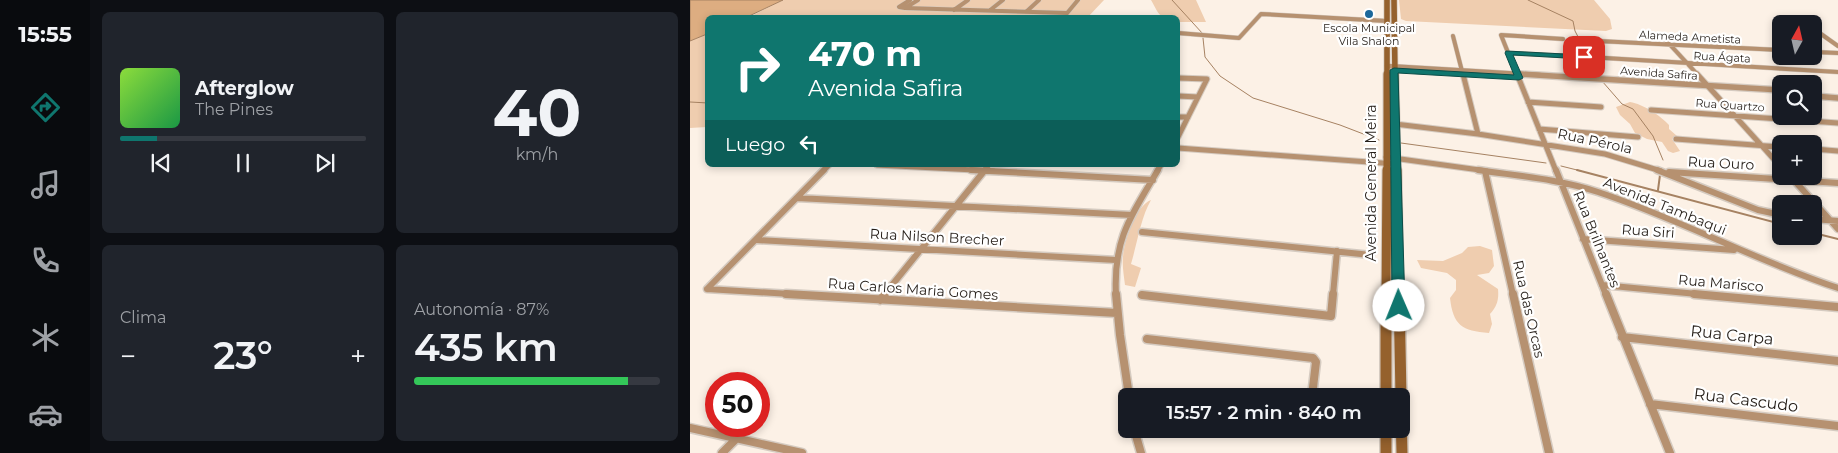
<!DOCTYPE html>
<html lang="es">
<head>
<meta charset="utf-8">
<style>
	body { margin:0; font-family:Montserrat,sans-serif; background:#20242c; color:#f1f3f6; height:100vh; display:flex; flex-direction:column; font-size:19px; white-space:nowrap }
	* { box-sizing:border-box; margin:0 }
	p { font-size:16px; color:#9ea1a6 }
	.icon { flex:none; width:28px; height:28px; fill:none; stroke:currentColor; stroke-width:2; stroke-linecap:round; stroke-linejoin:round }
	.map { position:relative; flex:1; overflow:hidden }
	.sheet { display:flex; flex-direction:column; gap:12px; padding:12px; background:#0d0f14; width:600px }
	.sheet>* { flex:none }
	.hud { position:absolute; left:15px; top:15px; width:475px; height:152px; border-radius:8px; box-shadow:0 2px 8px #0003; background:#0f766e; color:#fff; overflow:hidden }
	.needle { width:32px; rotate:8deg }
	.buttons { position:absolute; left:1082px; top:15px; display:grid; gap:10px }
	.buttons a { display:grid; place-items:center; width:50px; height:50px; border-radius:8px; background:#171b24; box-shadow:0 2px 8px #0003; font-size:25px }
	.speed { position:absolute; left:15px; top:372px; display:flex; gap:10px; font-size:25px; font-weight:700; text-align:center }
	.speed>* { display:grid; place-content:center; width:65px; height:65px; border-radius:50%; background:#171b24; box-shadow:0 2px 8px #0003; line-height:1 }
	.speed .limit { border:8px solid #d22; background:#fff; color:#111 }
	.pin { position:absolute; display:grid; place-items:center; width:42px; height:42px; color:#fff; margin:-21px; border-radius:10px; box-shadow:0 2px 8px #0006 }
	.me { position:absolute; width:55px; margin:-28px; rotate:359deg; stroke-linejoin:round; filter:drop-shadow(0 0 4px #0008) }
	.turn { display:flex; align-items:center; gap:18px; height:105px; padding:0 20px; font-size:22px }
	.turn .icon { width:65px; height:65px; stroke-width:2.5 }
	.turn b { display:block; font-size:35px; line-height:42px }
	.then { display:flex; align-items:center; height:48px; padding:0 20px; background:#0003; gap:10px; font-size:19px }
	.big { font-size:38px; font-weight:600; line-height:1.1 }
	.sheet .widget { flex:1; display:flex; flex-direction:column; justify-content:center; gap:8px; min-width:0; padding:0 18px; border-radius:8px; background:#20242c }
	.sheet .dial { align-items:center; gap:0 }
	.dial b { font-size:65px; line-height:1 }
	.song { display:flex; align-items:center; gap:15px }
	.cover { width:60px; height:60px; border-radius:8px; background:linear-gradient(135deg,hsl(90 70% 55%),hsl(140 70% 35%)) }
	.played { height:5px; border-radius:2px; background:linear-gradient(90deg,#0f766e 15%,#363941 15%) }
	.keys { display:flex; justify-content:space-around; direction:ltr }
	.heat { display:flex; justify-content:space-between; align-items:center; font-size:28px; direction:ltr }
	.charge { height:8px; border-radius:4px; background:linear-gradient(90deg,#34c759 87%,#363941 0) }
	.sheet .tiles { flex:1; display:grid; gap:12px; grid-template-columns:repeat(2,1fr) }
	.trip { position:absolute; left:428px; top:388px; width:292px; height:50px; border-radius:8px; background:#171b24; box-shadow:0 2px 8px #0003; font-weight:600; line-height:50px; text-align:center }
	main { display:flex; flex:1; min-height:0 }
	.dock { display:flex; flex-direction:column; width:90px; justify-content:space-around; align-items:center; background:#090b0e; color:#9ea1a6 }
	.dock .icon { width:35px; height:35px }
	.dock .on { color:#0f766e }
	.dock b { font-size:22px; color:#f1f3f6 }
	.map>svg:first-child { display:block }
	.green { fill:#efcdaf }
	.water { fill:#ddad81; stroke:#a68262 }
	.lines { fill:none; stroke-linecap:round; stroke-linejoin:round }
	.stream-far1 { stroke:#a68262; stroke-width:1 }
	.stream { stroke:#a68262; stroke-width:2 }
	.minor-far3-casing { stroke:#d5cbc1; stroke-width:5 }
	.minor-far2-casing { stroke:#d5cbc1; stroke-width:7 }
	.minor-far1-casing { stroke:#d5cbc1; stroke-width:9 }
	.minor-casing { stroke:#d5cbc1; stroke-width:11 }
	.tertiary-far1-casing { stroke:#d5cbc1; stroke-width:5.5 }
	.tertiary-casing { stroke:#d5cbc1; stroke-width:8 }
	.secondary-far3-casing { stroke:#d5cbc1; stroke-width:7 }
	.secondary-far2-casing { stroke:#d5cbc1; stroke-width:9 }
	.secondary-far1-casing { stroke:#d5cbc1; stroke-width:11 }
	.secondary-casing { stroke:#d5cbc1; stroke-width:14 }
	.minor-far3 { stroke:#b69170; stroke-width:4 }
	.minor-far2 { stroke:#b69170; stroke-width:5 }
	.minor-far1 { stroke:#b69170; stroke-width:6 }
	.minor { stroke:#b69170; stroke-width:8 }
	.tertiary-far1 { stroke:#b69170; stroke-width:4.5 }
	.tertiary { stroke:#b69170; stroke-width:5.5 }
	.secondary-far3 { stroke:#95612d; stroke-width:5.5 }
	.secondary-far2 { stroke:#95612d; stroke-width:7 }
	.secondary-far1 { stroke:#95612d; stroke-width:9 }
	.secondary { stroke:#95612d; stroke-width:11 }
	.route { fill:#0f766e; stroke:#0a4d48 }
	.poi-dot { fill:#1b679a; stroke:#fff; stroke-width:2 }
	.labels { text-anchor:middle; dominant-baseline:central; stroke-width:4.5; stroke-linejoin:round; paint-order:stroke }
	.far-poi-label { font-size:11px; fill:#261f19; stroke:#fff }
	.far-street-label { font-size:11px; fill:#261f19; stroke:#fff }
	.street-label { font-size:14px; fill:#261f19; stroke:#fff }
	.near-street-label { font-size:16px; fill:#261f19; stroke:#fff }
</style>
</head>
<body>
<main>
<nav class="dock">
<b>15:55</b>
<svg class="icon on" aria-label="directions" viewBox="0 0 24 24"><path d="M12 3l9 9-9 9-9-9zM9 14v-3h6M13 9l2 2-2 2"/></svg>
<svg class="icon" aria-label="music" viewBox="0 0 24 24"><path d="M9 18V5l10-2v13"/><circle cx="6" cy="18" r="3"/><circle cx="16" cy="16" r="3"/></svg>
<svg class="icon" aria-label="phone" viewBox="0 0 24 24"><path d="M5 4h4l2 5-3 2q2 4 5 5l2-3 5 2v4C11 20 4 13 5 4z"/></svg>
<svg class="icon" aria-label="climate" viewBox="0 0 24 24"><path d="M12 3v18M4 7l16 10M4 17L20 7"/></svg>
<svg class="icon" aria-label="car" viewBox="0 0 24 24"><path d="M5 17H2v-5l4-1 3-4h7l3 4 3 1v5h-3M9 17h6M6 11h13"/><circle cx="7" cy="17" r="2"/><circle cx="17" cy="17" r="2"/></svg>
</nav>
<section class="sheet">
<div class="tiles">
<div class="widget">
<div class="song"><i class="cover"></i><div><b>Afterglow</b><p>The Pines</p></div></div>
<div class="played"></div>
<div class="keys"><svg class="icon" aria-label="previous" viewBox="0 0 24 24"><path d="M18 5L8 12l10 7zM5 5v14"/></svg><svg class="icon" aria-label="pause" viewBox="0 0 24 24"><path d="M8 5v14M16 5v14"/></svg><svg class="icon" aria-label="next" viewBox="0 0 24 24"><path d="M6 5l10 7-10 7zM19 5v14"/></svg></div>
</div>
<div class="widget dial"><b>40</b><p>km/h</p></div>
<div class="widget"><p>Clima</p>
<div class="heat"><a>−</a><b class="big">23°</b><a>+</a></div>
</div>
<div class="widget"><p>Autonomía · 87%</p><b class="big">435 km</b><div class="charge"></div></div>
</div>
</section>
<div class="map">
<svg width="1148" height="453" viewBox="0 0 1148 453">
	<rect width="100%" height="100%" fill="#fcf1e6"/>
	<!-- green -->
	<path class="green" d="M93,0H414L397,18H57Z
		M461,0H506L516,22H488V18C468,18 470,16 461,0Z
		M709,0H904L920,19L922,29L916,31L716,21L711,19Z
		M17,34V127L0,128V41Z
		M940,102C953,104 971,116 979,125V129L987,136L982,139L990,151L983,153L978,151L972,142L957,139L945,133L940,124L930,115L926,107Z
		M461,200C451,217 447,244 441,264L451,268L445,287L435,285C434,276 432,266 433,257C434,242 446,205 461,200Z
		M790,246L802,250L804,266L799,273L787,275L808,289C809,300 807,306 800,314L802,324L799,333C772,331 763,325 760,298L766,290V280L757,273L731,268L727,260L753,261L772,253L778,247Z"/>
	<!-- water -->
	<path class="water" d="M0,0H93L57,17L18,18L17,34L0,41Z"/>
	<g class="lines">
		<!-- stream-far1 -->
		<path class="stream-far1" d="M482,0L513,34
			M838,0L883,21L885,31L909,77
			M513,38L515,57L530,76L563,98L650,125L689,140
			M912,81L932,104L943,109L963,136L973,160
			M0,102L18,103
			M711,143L856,163
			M871,166L891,171"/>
		<!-- stream -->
		<path class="stream" d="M887,170L1091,224
			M968,190L970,175
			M1124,233L1148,239"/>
		<!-- minor-far3 casing -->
		<g class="minor-far3-casing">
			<path id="minor-far3" d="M220,0L209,7L215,8L228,0
				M215,8L377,13
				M264,10L278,0
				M299,11L313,0
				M336,12L349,0
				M373,18L388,0
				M1124,29L1148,46
				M488,33L549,38L571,14L697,21
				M971,35L1008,75
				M763,36L773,75
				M908,41L1091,50
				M1124,52L1148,53
				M819,53L894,57
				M915,58L1148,72
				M827,75L811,35L873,39"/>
		</g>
		<!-- minor-far2 casing -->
		<g class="minor-far2-casing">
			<path id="minor-far2" d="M773,74L788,134
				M827,74L866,171
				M1007,74L1091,167
				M488,78L517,79L488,137
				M488,96L508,97
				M838,102L911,107
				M961,110L1148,123
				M488,117H498
				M705,124L788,134L915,154L971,171
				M849,129L948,137
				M986,139L1091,147
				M488,148L706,164
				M1124,149L1148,151
				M696,157L797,171
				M187,165L304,171
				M133,171L139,165
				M294,171L299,165
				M467,171L471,165"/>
		</g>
		<!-- minor-far1 casing -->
		<g class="minor-far1-casing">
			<path id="minor-far1" d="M281,170L463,180
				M788,170C828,176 869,179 908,192C990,219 1066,261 1148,288
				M866,170L916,295
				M967,170L1068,210L1091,215
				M795,171L823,295
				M979,172L1148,183
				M1102,178L1148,229
				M107,198L442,215
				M1124,219L1148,221
				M452,232L681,255
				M893,239L1044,250
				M67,240L426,260
				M912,285L1018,295
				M17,289L117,295
				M17,289L134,170
				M194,295L295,170
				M426,295C423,239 441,216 468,170
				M643,295L647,251"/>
		</g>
		<!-- minor casing -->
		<g class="minor-casing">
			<path id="minor" d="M96,294L427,313
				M426,294L430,335L439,396
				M823,294L859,453
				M916,294L980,453
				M1004,294L1148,307
				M452,295L641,316L643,294
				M190,300L195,294
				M932,337L1148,361
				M457,339L623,358L626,362L622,396
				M960,404L1148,426
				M0,428L112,453
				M444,429L451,453
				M32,453L47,438"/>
		</g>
		<!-- tertiary-far1 casing -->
		<g class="tertiary-far1-casing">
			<path id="tertiary-far1" d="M697,66L850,75"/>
		</g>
		<!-- tertiary casing -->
		<g class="tertiary-casing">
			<path id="tertiary" d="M829,74L1091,90
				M1124,96L1148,98"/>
		</g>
		<!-- secondary-far3 casing -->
		<g class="secondary-far3-casing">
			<path id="secondary-far3" d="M704,0L705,75
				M697,75V0"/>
		</g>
		<!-- secondary-far2 casing -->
		<g class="secondary-far2-casing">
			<path id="secondary-far2" d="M705,74L707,171
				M697,171V74"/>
		</g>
		<!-- secondary-far1 casing -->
		<g class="secondary-far1-casing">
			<path id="secondary-far1" d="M707,170L709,295
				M696,295L697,170"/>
		</g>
		<!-- secondary casing -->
		<g class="secondary-casing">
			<path id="secondary" d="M709,294L711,396
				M696,396V294
				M711,410L712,453
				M696,429V453"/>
		</g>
		<!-- minor-far3 -->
		<use href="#minor-far3" class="minor-far3"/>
		<!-- minor-far2 -->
		<use href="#minor-far2" class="minor-far2"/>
		<!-- minor-far1 -->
		<use href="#minor-far1" class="minor-far1"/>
		<!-- minor -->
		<use href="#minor" class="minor"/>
		<!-- tertiary-far1 -->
		<use href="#tertiary-far1" class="tertiary-far1"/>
		<!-- tertiary -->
		<use href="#tertiary" class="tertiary"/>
		<!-- secondary-far3 -->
		<use href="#secondary-far3" class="secondary-far3"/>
		<!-- secondary-far2 -->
		<use href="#secondary-far2" class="secondary-far2"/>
		<!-- secondary-far1 -->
		<use href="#secondary-far1" class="secondary-far1"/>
		<!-- secondary -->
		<use href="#secondary" class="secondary"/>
	</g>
	<!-- route -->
	<path class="route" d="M816,51L894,55L898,57L894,59L823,55L833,78L829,80L708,73L715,306L713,309H704L702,306L700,70L704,68L824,75L815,53Z"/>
	<!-- markers -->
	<circle class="poi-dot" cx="679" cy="14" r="5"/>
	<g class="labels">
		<!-- far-poi labels -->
		<g class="far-poi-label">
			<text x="679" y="28">Escola Municipal<tspan x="679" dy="13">Vila Shalon</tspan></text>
		</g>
		<!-- far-street labels -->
		<g class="far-street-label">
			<text transform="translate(1000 37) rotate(3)">Alameda Ametista</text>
			<text transform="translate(1032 57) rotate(3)">Rua Ágata</text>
			<text transform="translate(969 73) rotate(4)">Avenida Safira</text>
			<text transform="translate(1040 105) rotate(4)">Rua Quartzo</text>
		</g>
		<!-- street labels -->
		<g class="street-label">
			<text transform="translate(905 141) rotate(12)">Rua Pérola</text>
			<text transform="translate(1031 163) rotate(3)">Rua Ouro</text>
			<text transform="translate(681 183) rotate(-90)">Avenida General Meira</text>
			<text transform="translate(975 206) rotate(22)">Avenida Tambaqui</text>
			<text transform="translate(958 231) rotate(4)">Rua Siri</text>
			<text transform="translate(247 237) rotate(3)">Rua Nilson Brecher</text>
			<text transform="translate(907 239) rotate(68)">Rua Brilhantes</text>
			<text transform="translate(1031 283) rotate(5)">Rua Marisco</text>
			<text transform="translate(223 289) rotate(4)">Rua Carlos Maria Gomes</text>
			<text transform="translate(839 309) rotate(77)">Rua das Orcas</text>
		</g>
		<!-- near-street labels -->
		<g class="near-street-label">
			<text transform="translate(1042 335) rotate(6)">Rua Carpa</text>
			<text transform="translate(1056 400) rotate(7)">Rua Cascudo</text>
		</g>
	</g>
</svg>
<div class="buttons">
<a><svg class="needle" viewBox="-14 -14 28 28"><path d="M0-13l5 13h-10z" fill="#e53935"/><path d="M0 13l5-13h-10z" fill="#9ea1a6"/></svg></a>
<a><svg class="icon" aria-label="search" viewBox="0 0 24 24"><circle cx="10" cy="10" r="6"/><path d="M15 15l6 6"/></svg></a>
<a>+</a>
<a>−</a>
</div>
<div class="speed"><div class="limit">50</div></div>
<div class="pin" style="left:894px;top:57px;background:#d93025"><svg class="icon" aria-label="arrive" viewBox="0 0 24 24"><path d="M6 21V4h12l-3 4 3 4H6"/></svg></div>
<svg class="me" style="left:709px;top:306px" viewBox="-20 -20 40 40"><circle r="19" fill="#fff"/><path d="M0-13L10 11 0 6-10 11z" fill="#0f766e"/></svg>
<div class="trip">15:57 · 2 min · 840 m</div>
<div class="hud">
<div class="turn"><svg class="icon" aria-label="right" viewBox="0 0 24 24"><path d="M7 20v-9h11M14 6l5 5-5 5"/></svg><div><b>470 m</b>Avenida Safira</div></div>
<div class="then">Luego<svg class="icon" aria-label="left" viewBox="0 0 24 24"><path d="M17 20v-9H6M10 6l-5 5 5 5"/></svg></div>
</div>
</div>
</main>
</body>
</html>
